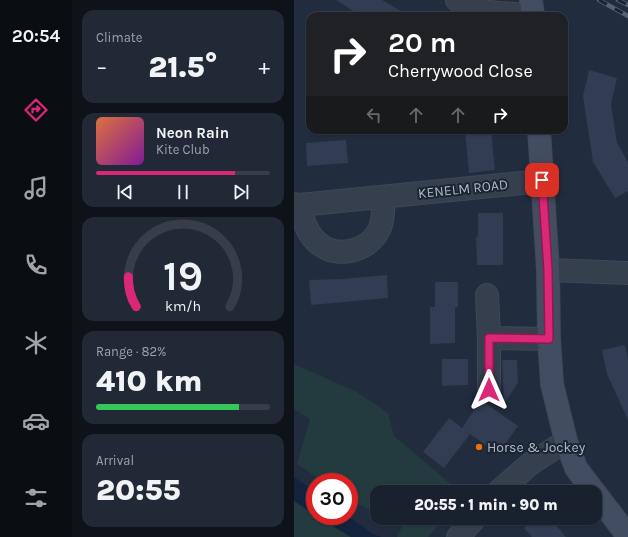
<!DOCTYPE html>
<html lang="en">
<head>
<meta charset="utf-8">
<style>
	body { margin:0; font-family:Karla,sans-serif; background:#222936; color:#f1f3f6; height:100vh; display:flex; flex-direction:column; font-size:15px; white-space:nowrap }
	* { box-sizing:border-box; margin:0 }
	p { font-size:13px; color:#9fa3aa }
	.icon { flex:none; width:22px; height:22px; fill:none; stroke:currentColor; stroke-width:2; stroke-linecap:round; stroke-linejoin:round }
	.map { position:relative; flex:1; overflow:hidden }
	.panel { display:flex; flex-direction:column; gap:10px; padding:10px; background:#0e1219; width:222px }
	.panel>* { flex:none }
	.banner { position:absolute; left:12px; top:12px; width:262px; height:122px; border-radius:12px; box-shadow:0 1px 3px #0004,0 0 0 1px #373e4a; background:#202124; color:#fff; overflow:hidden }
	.speed { position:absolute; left:12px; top:473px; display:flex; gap:8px; font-size:20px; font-weight:700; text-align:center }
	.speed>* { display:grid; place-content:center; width:52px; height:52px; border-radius:50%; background:#19212e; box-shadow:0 1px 3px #0004,0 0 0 1px #373e4a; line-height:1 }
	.speed .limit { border:6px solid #d22; background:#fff; color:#111 }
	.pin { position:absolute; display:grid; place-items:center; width:34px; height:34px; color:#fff; margin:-17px; border-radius:8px; box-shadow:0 2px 6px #0006 }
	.me { position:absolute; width:44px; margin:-22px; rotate:0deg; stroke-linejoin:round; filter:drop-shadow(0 0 3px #0008) }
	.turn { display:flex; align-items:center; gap:14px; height:84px; padding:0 16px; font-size:18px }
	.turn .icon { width:52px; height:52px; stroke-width:2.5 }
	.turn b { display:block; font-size:28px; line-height:34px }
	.lanes { display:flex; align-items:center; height:38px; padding:0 16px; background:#0003; justify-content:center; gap:20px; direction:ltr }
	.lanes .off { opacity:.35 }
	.big { font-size:30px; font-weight:800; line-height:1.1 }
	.panel .tile { flex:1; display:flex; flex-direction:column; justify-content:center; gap:6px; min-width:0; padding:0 14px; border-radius:12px; background:#222936 }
	.panel .dial { align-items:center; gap:0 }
	.dial svg { height:104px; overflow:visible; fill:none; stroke:#373e4a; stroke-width:7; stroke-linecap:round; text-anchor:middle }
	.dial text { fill:#f1f3f6; stroke:none }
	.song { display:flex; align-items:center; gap:12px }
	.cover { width:48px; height:48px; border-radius:6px; background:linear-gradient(135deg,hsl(20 70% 55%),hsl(290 70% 35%)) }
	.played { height:4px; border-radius:2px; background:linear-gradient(90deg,#db2777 80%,#373e4a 80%) }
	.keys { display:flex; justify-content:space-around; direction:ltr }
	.heat { display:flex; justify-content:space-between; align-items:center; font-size:22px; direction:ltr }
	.charge { height:6px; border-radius:3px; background:linear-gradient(90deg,#34c759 82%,#373e4a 0) }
	.trip { position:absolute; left:76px; top:485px; width:232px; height:40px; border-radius:12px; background:#19212e; box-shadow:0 1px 3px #0004,0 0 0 1px #373e4a; font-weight:800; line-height:40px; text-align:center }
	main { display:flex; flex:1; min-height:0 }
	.tabs { display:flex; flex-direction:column; width:72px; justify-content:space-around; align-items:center; background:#0a0d12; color:#9fa3aa }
	.tabs .icon { width:28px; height:28px }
	.tabs .on { color:#db2777 }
	.tabs b { font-size:18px; color:#f1f3f6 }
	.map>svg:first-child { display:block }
	.green { fill:#233b3f }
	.water { fill:#14233d }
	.building { fill:#303d53 }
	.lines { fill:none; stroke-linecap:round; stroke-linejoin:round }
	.minor-casing { stroke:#3f4857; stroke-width:24 }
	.tertiary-casing { stroke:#3f4857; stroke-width:24 }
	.secondary-casing { stroke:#3f4857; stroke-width:24 }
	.minor { stroke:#353f4e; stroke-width:22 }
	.tertiary { stroke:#353f4e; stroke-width:22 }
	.secondary { stroke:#434d62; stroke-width:22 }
	.rail-casing { stroke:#576276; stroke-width:4.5 }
	.rail { stroke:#1b2433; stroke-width:3; stroke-dasharray:9; stroke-linecap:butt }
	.route-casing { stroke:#8e194d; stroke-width:10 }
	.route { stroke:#db2777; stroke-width:7 }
	.food-dot { fill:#e8710a; stroke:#1b2433; stroke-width:1.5 }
	.labels { text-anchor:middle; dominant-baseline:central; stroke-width:4; stroke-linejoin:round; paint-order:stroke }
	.street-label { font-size:14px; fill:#b1b9ca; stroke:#1b2433 }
	.poi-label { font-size:14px; fill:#b1b9ca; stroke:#1b2433; text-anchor:start }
</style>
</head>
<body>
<main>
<nav class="tabs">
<b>20:54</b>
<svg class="icon on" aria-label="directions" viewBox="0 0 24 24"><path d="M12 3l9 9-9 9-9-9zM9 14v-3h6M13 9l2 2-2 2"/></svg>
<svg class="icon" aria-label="music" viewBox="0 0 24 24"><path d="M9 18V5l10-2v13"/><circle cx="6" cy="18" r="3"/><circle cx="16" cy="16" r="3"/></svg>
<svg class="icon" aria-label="phone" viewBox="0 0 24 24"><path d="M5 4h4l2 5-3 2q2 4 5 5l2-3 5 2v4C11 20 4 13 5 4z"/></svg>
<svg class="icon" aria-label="climate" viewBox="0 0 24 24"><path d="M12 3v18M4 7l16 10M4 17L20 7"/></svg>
<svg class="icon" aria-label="car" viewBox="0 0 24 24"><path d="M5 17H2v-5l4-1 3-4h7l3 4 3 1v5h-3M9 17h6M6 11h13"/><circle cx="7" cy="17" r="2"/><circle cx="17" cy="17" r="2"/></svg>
<svg class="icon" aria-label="filters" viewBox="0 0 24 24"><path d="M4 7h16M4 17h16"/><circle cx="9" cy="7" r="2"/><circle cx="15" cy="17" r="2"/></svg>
</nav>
<section class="panel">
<div class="tile"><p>Climate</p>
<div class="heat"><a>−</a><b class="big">21.5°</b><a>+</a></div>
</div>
<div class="tile">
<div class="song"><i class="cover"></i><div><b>Neon Rain</b><p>Kite Club</p></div></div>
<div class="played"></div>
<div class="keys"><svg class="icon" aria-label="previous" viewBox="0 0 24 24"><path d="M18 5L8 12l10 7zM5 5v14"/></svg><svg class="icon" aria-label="pause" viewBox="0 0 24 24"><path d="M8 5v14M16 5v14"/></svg><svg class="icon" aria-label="next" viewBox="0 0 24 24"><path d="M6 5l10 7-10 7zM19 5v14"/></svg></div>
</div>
<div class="tile dial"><svg viewBox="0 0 100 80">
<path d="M14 69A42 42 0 1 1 86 69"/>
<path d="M14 69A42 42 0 0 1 8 46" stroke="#db2777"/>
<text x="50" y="56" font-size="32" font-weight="700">19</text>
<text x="50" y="72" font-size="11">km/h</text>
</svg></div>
<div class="tile"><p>Range · 82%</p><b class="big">410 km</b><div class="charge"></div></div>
<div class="tile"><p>Arrival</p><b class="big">20:55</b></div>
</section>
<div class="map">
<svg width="334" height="537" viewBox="0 0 334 537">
	<rect width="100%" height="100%" fill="#212c3e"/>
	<!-- green -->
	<path class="green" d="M0,364L63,392L94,413L100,436L166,492H83V514L55,499V482H30L3,464L16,419L0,409Z
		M0,501L21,515V516H23L57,537H0Z
		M90,518H151L134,537H103L108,527Z"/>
	<!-- water -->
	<path class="water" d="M0,477L21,492V515L0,501Z
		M23,516H54L79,534L88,537H57Z"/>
	<!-- building -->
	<path class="building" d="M42,0H88L115,16H67Z
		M295,70L323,78L317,104L323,143L334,162V191L321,198L299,162L289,96Z
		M171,130H197L201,170L175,173Z
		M52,140L54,163L13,166L12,143Z
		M184,213H209V265H183L182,237H184Z
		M93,275L94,298L17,305L15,280L48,279Z
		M141,282H164V307H161V343L136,344V307H141Z
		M331,345L334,360V420L313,374L308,350Z
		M148,359H174V385L148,386Z
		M208,360H223L224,383L210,404Z
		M187,400L224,426L204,454L168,428Z
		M155,418L176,434L150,468L129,452Z
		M243,518H256L272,537H238L230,528Z"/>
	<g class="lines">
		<!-- minor casing -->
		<g class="minor-casing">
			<path id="minor" d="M0,204L6,205L248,181
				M6,205C9,219 12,233 24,243C42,259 74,252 85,230C90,220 89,208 90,197
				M254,270L334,273
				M193,295L195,338V390
				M195,338L255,339"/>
		</g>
		<!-- tertiary casing -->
		<g class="tertiary-casing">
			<path id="tertiary" d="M163,0C185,15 213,13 239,15
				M204,492L236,464L272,441
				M164,537L181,518"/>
		</g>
		<!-- secondary casing -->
		<g class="secondary-casing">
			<path id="secondary" d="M237,0L239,16
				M245,130L254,270L255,339L258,384L272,441L282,468L300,492
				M301,493L334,536"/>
		</g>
		<!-- minor -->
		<use href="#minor" class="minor"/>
		<!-- tertiary -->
		<use href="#tertiary" class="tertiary"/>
		<!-- secondary -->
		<use href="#secondary" class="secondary"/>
		<!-- rail casing -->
		<g class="rail-casing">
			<path id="rail" d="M305,0L334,16
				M324,0L334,5"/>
		</g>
		<!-- rail -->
		<use href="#rail" class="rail"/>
	</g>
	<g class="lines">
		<!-- route casing -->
		<g class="route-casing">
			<path id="route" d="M195,390V338L255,339L254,270L248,180"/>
		</g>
		<!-- route -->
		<use href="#route" class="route"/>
	</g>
	<!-- markers -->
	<circle class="food-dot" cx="185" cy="447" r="4"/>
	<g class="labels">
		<!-- street labels -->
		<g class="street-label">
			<text transform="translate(169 189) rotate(-6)">KENELM ROAD</text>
		</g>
		<!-- poi labels -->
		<g class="poi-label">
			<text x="193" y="447">Horse &amp; Jockey</text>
		</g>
	</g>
</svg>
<div class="speed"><div class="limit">30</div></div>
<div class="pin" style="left:248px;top:180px;background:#d93025"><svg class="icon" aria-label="arrive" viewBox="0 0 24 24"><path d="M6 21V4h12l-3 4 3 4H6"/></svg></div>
<svg class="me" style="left:195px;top:390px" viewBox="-20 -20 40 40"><path d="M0-17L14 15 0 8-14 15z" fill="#db2777" stroke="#fff" stroke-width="4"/></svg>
<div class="trip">20:55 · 1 min · 90 m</div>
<div class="banner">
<div class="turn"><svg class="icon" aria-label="right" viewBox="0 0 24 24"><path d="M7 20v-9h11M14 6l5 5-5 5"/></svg><div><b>20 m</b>Cherrywood Close</div></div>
<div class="lanes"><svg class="icon off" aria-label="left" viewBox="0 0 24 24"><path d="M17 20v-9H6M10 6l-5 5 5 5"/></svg><svg class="icon off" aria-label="ahead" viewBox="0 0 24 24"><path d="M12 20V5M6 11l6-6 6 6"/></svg><svg class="icon off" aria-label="ahead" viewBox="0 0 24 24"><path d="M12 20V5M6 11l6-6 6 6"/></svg><svg class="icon" aria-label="right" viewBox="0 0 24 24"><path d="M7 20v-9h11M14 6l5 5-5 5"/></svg></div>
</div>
</div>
</main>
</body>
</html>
